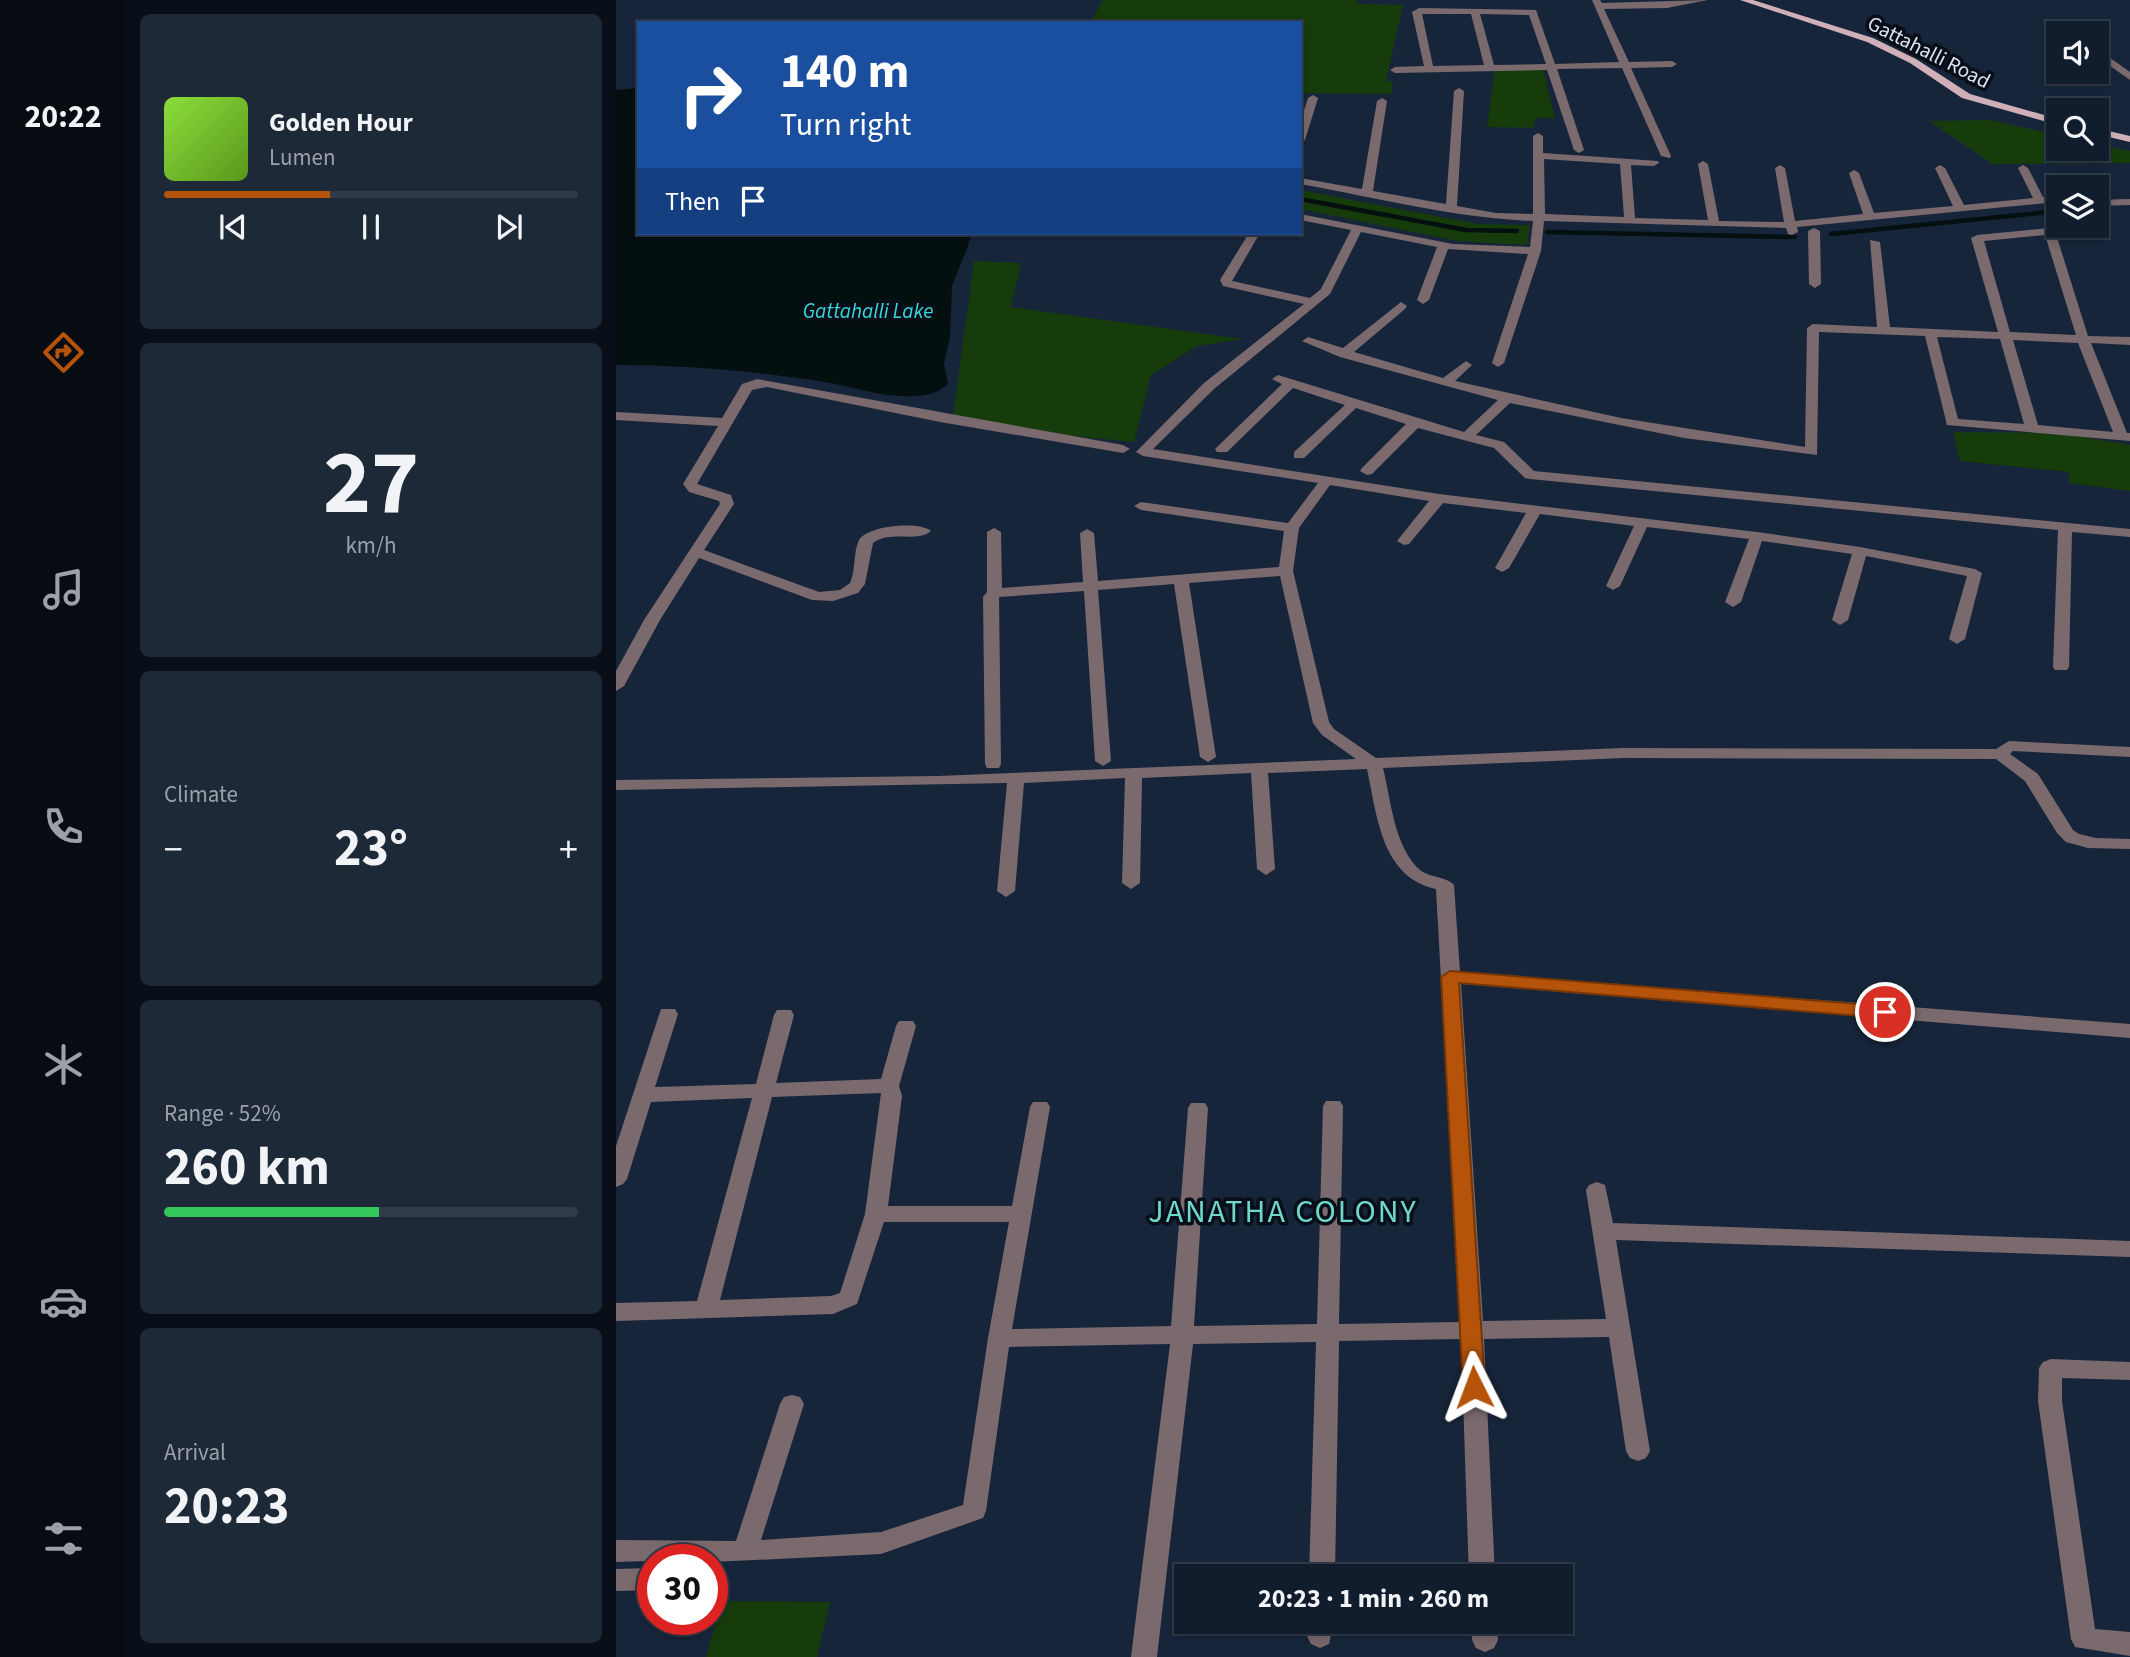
<!DOCTYPE html>
<html lang="en">
<head>
<meta charset="utf-8">
<style>
	body { margin:0; font-family:"Source Sans 3",sans-serif; background:#1e2938; color:#f1f3f6; height:100vh; display:flex; flex-direction:column; font-size:26px; white-space:nowrap }
	* { box-sizing:border-box; margin:0 }
	p { font-size:23px; color:#9ca1a9 }
	.icon { flex:none; width:38px; height:38px; fill:none; stroke:currentColor; stroke-width:2; stroke-linecap:round; stroke-linejoin:round }
	.map { position:relative; flex:1; overflow:hidden }
	.panel { display:flex; flex-direction:column; gap:14px; padding:14px; background:#090f18; width:490px }
	.panel>* { flex:none }
	.banner { position:absolute; left:21px; top:21px; width:665px; height:214px; border-radius:0px; box-shadow:0 4px 10px #0003,0 0 0 2px #303a48; background:#1a4fa0; color:#fff; overflow:hidden }
	.tools { position:absolute; left:1430px; top:21px; display:grid; gap:14px }
	.tools a { display:grid; place-items:center; width:63px; height:63px; border-radius:0px; background:#111c2c; box-shadow:0 4px 10px #0003,0 0 0 2px #303a48; font-size:35px }
	.speed { position:absolute; left:21px; top:1544px; display:flex; gap:14px; font-size:35px; font-weight:700; text-align:center }
	.speed>* { display:grid; place-content:center; width:91px; height:91px; border-radius:50%; background:#111c2c; box-shadow:0 4px 10px #0003,0 0 0 2px #303a48; line-height:1 }
	.speed .limit { border:10px solid #d22; background:#fff; color:#111 }
	.pin { position:absolute; display:grid; place-items:center; width:60px; height:60px; color:#fff; margin:-30px; border:4px solid #fff; border-radius:50%; box-shadow:0 2px 7px #0007 }
	.me { position:absolute; width:77px; margin:-38px; rotate:357deg; stroke-linejoin:round; filter:drop-shadow(0 0 5px #0008) }
	.turn { display:flex; align-items:center; gap:24px; height:147px; padding:0 28px; font-size:32px }
	.turn .icon { width:91px; height:91px; stroke-width:2.5 }
	.turn b { display:block; font-size:49px; line-height:60px }
	.then { display:flex; align-items:center; height:66px; padding:0 28px; background:#0003; gap:14px; font-size:26px }
	.big { font-size:52px; font-weight:700; line-height:1.1 }
	.panel .card { flex:1; display:flex; flex-direction:column; justify-content:center; gap:10px; min-width:0; padding:0 24px; border-radius:10px; background:#1e2938 }
	.panel .dial { align-items:center; gap:0 }
	.dial b { font-size:91px; line-height:1 }
	.song { display:flex; align-items:center; gap:21px }
	.cover { width:84px; height:84px; border-radius:10px; background:linear-gradient(135deg,hsl(90 70% 55%),hsl(90 70% 35%)) }
	.played { height:7px; border-radius:4px; background:linear-gradient(90deg,#b45309 40%,#303a48 40%) }
	.keys { display:flex; justify-content:space-around; direction:ltr }
	.heat { display:flex; justify-content:space-between; align-items:center; font-size:38px; direction:ltr }
	.charge { height:10px; border-radius:5px; background:linear-gradient(90deg,#34c759 52%,#303a48 0) }
	.trip { position:absolute; left:558px; top:1564px; width:399px; height:70px; border-radius:0px; background:#111c2c; box-shadow:0 4px 10px #0003,0 0 0 2px #303a48; font-weight:700; line-height:70px; text-align:center }
	main { display:flex; flex:1; min-height:0 }
	.tab-bar { display:flex; flex-direction:column; width:126px; justify-content:space-around; align-items:center; background:#070b12; color:#9ca1a9 }
	.tab-bar .icon { width:49px; height:49px }
	.tab-bar .on { color:#b45309 }
	.tab-bar b { font-size:32px; color:#f1f3f6 }
	.map>svg:first-child { display:block }
	.green { fill:#163c0c }
	.water { fill:#040f10 }
	.lines { fill:none; stroke-linecap:round; stroke-linejoin:round }
	.stream { stroke:#040f10; stroke-width:4.5 }
	.minor { fill:#7a6a6e; fill-rule:evenodd }
	.major { fill:#d0b0b8; fill-rule:evenodd }
	.route { fill:#b45309; stroke:#753606; stroke-width:2 }
	.labels { text-anchor:middle; dominant-baseline:central; stroke-width:7; stroke-linejoin:round; paint-order:stroke }
	.far-street-label { font-size:21px; fill:#d9e3f2; stroke:#080e18 }
	.far-water-label { font-size:21px; font-style:italic; fill:#38d7d9; stroke:#080e18 }
	.near-neighbourhood-label { font-size:32px; letter-spacing:2px; fill:#6ed8cd; stroke:#080e18 }
</style>
</head>
<body>
<main>
<nav class="tab-bar">
<b>20:22</b>
<svg class="icon on" aria-label="directions" viewBox="0 0 24 24"><path d="M12 3l9 9-9 9-9-9zM9 14v-3h6M13 9l2 2-2 2"/></svg>
<svg class="icon" aria-label="music" viewBox="0 0 24 24"><path d="M9 18V5l10-2v13"/><circle cx="6" cy="18" r="3"/><circle cx="16" cy="16" r="3"/></svg>
<svg class="icon" aria-label="phone" viewBox="0 0 24 24"><path d="M5 4h4l2 5-3 2q2 4 5 5l2-3 5 2v4C11 20 4 13 5 4z"/></svg>
<svg class="icon" aria-label="climate" viewBox="0 0 24 24"><path d="M12 3v18M4 7l16 10M4 17L20 7"/></svg>
<svg class="icon" aria-label="car" viewBox="0 0 24 24"><path d="M5 17H2v-5l4-1 3-4h7l3 4 3 1v5h-3M9 17h6M6 11h13"/><circle cx="7" cy="17" r="2"/><circle cx="17" cy="17" r="2"/></svg>
<svg class="icon" aria-label="filters" viewBox="0 0 24 24"><path d="M4 7h16M4 17h16"/><circle cx="9" cy="7" r="2"/><circle cx="15" cy="17" r="2"/></svg>
</nav>
<section class="panel">
<div class="card">
<div class="song"><i class="cover"></i><div><b>Golden Hour</b><p>Lumen</p></div></div>
<div class="played"></div>
<div class="keys"><svg class="icon" aria-label="previous" viewBox="0 0 24 24"><path d="M18 5L8 12l10 7zM5 5v14"/></svg><svg class="icon" aria-label="pause" viewBox="0 0 24 24"><path d="M8 5v14M16 5v14"/></svg><svg class="icon" aria-label="next" viewBox="0 0 24 24"><path d="M6 5l10 7-10 7zM19 5v14"/></svg></div>
</div>
<div class="card dial"><b>27</b><p>km/h</p></div>
<div class="card"><p>Climate</p>
<div class="heat"><a>−</a><b class="big">23°</b><a>+</a></div>
</div>
<div class="card"><p>Range · 52%</p><b class="big">260 km</b><div class="charge"></div></div>
<div class="card"><p>Arrival</p><b class="big">20:23</b></div>
</section>
<div class="map">
<svg width="1514" height="1657" viewBox="0 0 1514 1657">
	<rect width="100%" height="100%" fill="#17253b"/>
	<!-- green -->
	<path class="green" d="M487,0H739L744,4L787,5L770,81H777L775,94L684,93V23H474Z
		M927,69L939,118H920L917,128L871,127L879,70Z
		M1375,120L1442,135V149H1480L1481,144L1514,151V163L1377,164L1313,121Z
		M684,190L862,224L914,225L911,245L841,241L684,209Z
		M358,261L405,263L395,307L626,339L581,346L535,375L518,442L336,424Z
		M1337,432L1442,433L1514,445V491L1453,483V472L1344,461Z
		M106,1601L214,1602L201,1657H90Z"/>
	<!-- water -->
	<path class="water" d="M23,88V233H355L352,246L336,286L334,336L328,364L332,383C321,397 299,397 282,396C256,394 229,385 203,381C135,371 68,365 0,365V90Z"/>
	<g class="lines">
		<!-- stream -->
		<path class="stream" d="M684,199L850,230L901,231
			M931,232L1179,237
			M1215,234L1442,211"/>
		<!-- minor -->
		<path class="minor" d="M976,0H984L986,3L1092,0L1051,8L988,9L1013,62L1056,61L1061,64L1056,67L1015,68L1055,156L1054,158L1045,156L1006,68L941,69L968,150L963,153L958,150L931,70L779,73L774,70L779,67L808,66L796,12L803,8L920,10L939,64L1003,62ZM806,14H855L868,65L817,66ZM864,14L913,15L930,64L878,65Z
			M1480,48L1514,72V80L1480,56Z
			M843,88L848,91L841,206L880,213L917,214V136L922,133L927,136V153L1042,161L1043,163L1038,166L1015,165L1019,218L1092,220L1082,164L1087,161L1092,164L1103,221L1168,222L1159,168L1164,165L1169,168L1179,221L1247,214L1233,173L1238,170L1243,173L1258,213L1337,206L1319,168L1324,165L1329,168L1348,205L1417,198L1402,168L1407,165L1412,168L1427,197L1442,196V202L1181,227L1182,232L1176,235L1172,234L1170,228L928,221L925,251L888,363L882,367L876,363L912,254L832,249L813,300L807,304L801,300L821,247L745,232L714,294L598,389L537,449L823,494L1141,532L1244,547L1359,569L1366,573L1349,639L1341,644L1333,639L1351,576L1250,556L1232,620L1224,625L1216,620L1236,554L1146,541L1125,602L1117,607L1109,602L1133,539L1031,527L1004,586L997,590L990,586L1018,526L924,514L893,568L886,572L879,568L910,513L827,503L793,544L788,545L781,541L813,501L714,485L683,528L677,571L713,722L718,729L760,758L1007,748L1380,749L1393,741L1514,747V757L1397,751L1394,754L1422,774L1457,830L1463,834L1480,838L1514,839V849L1472,848L1450,842L1441,833L1409,781L1380,759L1007,758L767,768C775,800 778,847 804,870C814,878 830,876 838,885L844,972L1514,1024V1038L845,984L867,1321L990,1319L970,1190L973,1185L981,1182L989,1185L997,1223L1514,1241V1257L1000,1240L1034,1451L1030,1458L1022,1461L1014,1458L1010,1451L993,1337L868,1339L879,1577H853L845,1339L723,1341L719,1577H693L700,1342L577,1344L541,1657H515L554,1344L393,1347L370,1511L367,1518L265,1554L96,1562V1559L0,1562V1540L120,1541L164,1404L168,1397L176,1395L184,1397L188,1404L145,1540L265,1532L347,1505L372,1338L393,1222H268L241,1304L217,1314L0,1321V1303L81,1301L136,1098L35,1102L11,1179L7,1184L0,1187V1146L45,1009H59L62,1014L39,1087L140,1084L158,1015L161,1010H175L178,1015L160,1083L265,1079L280,1026L283,1021H297L300,1026L283,1086L286,1096L272,1206H396L414,1107L417,1102H431L434,1107L396,1329L555,1326L572,1108L575,1103H589L592,1108L578,1326L701,1324L707,1106L710,1101H724L727,1106L723,1324L844,1322L820,889C765,877 761,815 751,769L652,773L659,869L650,875L641,869L635,773L526,778L524,883L515,889L506,883L509,778L408,783L399,891L390,897L381,891L391,783L0,790V780L322,776L740,759L706,735L697,723L664,576L573,583L600,757L592,762L584,757L558,584L482,590L495,761L487,766L479,761L468,591L383,597L385,764L383,768H371L369,764L367,597L371,592V532L378,528L385,532L386,588L467,582L464,533L471,529L478,533L482,581L663,567L668,531L525,510L518,506L525,502L672,523L702,483L527,456L520,452L588,383L688,304L607,286L604,280L633,233H644L616,281L694,298L705,289L735,230L684,220V214L837,244L914,247L917,221C839,218 762,198 684,184V178L746,189L761,101L766,98L771,101L757,191L830,204L838,91ZM928,159L1004,164L1008,217L929,214ZM265,1093L249,1214L224,1293L215,1296L104,1300L156,1097Z
			M697,95L702,98L689,140L684,143V123L692,98Z
			M1514,199V205L1480,206V200Z
			M1198,228L1204,231L1205,284L1199,288L1193,284L1192,231Z
			M1433,228L1439,231L1472,336L1514,337V345L1475,343L1511,433H1514V441L1331,425L1309,336L1203,332L1201,455L1068,438L894,403L860,435L888,442L918,471L1514,529V537L1456,532L1453,667L1451,670H1439L1437,667L1442,530L914,479L909,478L878,448L802,428L756,474L751,475L744,471L746,468L790,424L740,408L688,458H678V452L729,405L677,388L611,452H601L599,449L666,384L656,379L662,375L848,432L882,400L724,357L686,341L692,337L727,348L785,302L791,306L789,309L738,352L827,378L850,361L856,365L839,381L1005,418L1189,447L1191,328L1197,324L1261,327L1254,240L1264,242L1274,327L1382,332L1355,238L1361,235ZM1429,235L1460,335L1394,332L1368,241ZM1321,337L1384,339L1408,424L1342,419ZM1397,340L1462,343L1497,432L1422,425Z
			M141,379L507,445L514,449L507,453L324,422L151,387L136,390L81,484L115,495L118,504L88,550L203,592L224,590L234,583C240,570 237,552 243,540C252,525 304,521 315,531C301,543 275,530 257,543L249,584L242,593L217,601L196,600L83,558L44,620L8,686L0,691V671L28,620L104,504L103,501L73,492L67,484L102,426L0,420V412L106,418L126,384Z
			M1435,1359L1514,1362V1380L1446,1378V1401L1479,1629L1514,1632V1656L1459,1647L1455,1639L1422,1401L1423,1368L1427,1362Z
			M37,1568V1590L0,1591V1569Z
			M692,1622H718L713,1644L704,1648L695,1644L691,1636Z
			M855,1622H881L882,1640L878,1648L869,1652L860,1648L856,1640Z"/>
		<!-- major -->
		<path class="major" d="M1124,0H1137L1257,38L1300,59L1354,94L1442,119V125L1346,98L1294,63L1251,42Z
			M1480,128L1514,136V142L1480,134Z"/>
	</g>
	<!-- route -->
	<path class="route" d="M834,971L1269,1006L1278,1012L1269,1018L843,983L869,1387L866,1393L858,1396L851,1393L847,1387L825,977Z"/>
	<g class="labels">
		<!-- far-street labels -->
		<g class="far-street-label">
			<text transform="translate(1313 52) rotate(27)">Gattahalli Road</text>
		</g>
		<!-- far-water labels -->
		<g class="far-water-label">
			<text x="252" y="311">Gattahalli Lake</text>
		</g>
		<!-- near-neighbourhood labels -->
		<g class="near-neighbourhood-label">
			<text x="667" y="1212">JANATHA COLONY</text>
		</g>
	</g>
</svg>
<div class="tools">
<a><svg class="icon" aria-label="sound" viewBox="0 0 24 24"><path d="M4 9h4l5-4v14l-5-4H4zM17 9q2 3 0 6"/></svg></a>
<a><svg class="icon" aria-label="search" viewBox="0 0 24 24"><circle cx="10" cy="10" r="6"/><path d="M15 15l6 6"/></svg></a>
<a><svg class="icon" aria-label="layers" viewBox="0 0 24 24"><path d="M12 4l9 5-9 5-9-5zM3 14l9 5 9-5"/></svg></a>
</div>
<div class="speed"><div class="limit">30</div></div>
<div class="pin" style="left:1269px;top:1012px;background:#d93025"><svg class="icon" aria-label="arrive" viewBox="0 0 24 24"><path d="M6 21V4h12l-3 4 3 4H6"/></svg></div>
<svg class="me" style="left:858px;top:1387px" viewBox="-20 -20 40 40"><path d="M0-17L14 15 0 8-14 15z" fill="#b45309" stroke="#fff" stroke-width="4"/></svg>
<div class="trip">20:23 · 1 min · 260 m</div>
<div class="banner">
<div class="turn"><svg class="icon" aria-label="right" viewBox="0 0 24 24"><path d="M7 20v-9h11M14 6l5 5-5 5"/></svg><div><b>140 m</b>Turn right</div></div>
<div class="then">Then<svg class="icon" aria-label="arrive" viewBox="0 0 24 24"><path d="M6 21V4h12l-3 4 3 4H6"/></svg></div>
</div>
</div>
</main>
</body>
</html>
